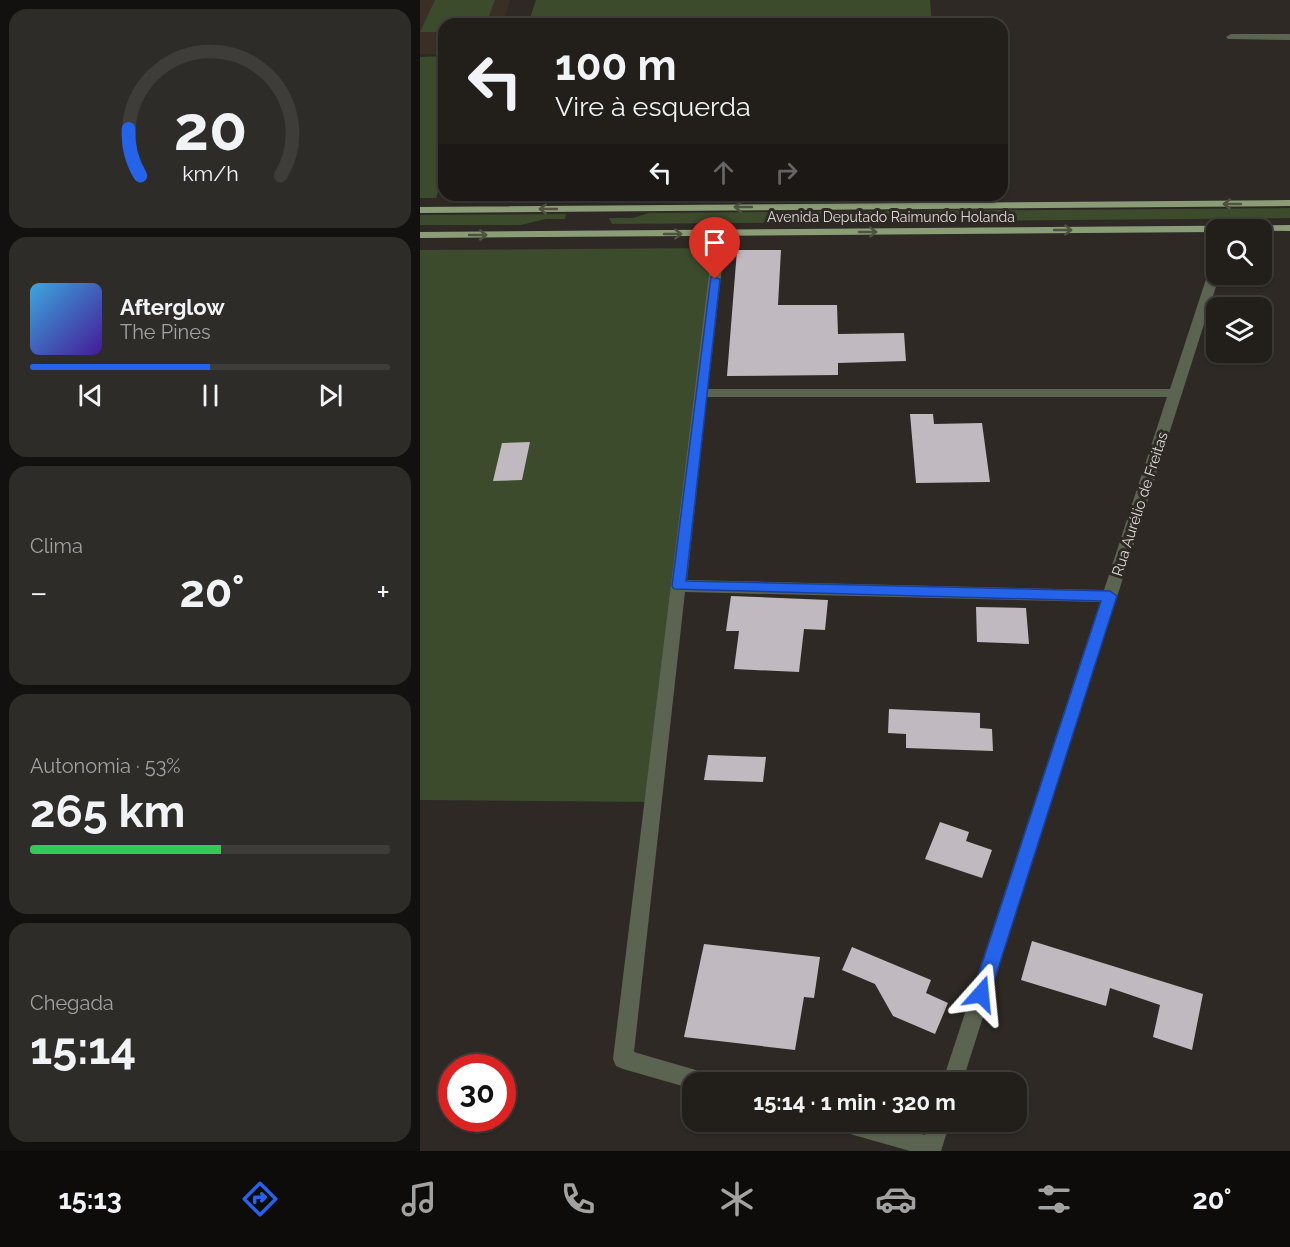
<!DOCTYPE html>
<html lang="pt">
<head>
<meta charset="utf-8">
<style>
	body { margin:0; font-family:Raleway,sans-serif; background:#2e2c28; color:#f1f3f6; height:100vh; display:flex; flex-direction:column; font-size:22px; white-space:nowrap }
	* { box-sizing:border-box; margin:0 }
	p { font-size:20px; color:#a2a2a3 }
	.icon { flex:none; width:33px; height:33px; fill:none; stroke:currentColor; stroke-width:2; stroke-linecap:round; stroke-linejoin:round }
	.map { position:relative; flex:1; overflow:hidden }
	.panel { display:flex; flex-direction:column; gap:9px; padding:9px; background:#13110f; width:420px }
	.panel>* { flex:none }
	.top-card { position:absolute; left:18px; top:18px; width:570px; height:183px; border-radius:18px; box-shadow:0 2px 4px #0004,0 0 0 2px #3f3d3a; background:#221f1b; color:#f1f3f6; overflow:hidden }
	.controls { position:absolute; left:786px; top:219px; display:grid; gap:12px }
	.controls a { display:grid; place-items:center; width:66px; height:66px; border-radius:12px; background:#221f1b; box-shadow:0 2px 4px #0004,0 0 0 2px #3f3d3a; font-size:30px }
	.speed { position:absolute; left:18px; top:1054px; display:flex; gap:12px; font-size:30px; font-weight:700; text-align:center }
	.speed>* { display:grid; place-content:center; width:78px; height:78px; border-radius:50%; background:#221f1b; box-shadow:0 2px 4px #0004,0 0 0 2px #3f3d3a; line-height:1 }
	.speed .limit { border:9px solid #d22; background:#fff; color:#111 }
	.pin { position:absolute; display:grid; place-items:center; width:51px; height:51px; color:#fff; margin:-62px -26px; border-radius:50% 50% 50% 0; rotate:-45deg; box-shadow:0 0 6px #0007 }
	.pin .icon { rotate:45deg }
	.me { position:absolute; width:66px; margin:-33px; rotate:18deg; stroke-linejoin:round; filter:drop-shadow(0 0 4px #0008) }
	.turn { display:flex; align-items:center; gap:21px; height:126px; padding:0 18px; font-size:27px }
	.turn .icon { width:78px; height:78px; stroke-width:2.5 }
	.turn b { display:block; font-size:42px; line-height:51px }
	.lanes { display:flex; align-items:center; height:57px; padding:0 18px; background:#0003; justify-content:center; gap:30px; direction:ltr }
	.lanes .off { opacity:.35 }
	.big { font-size:45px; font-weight:700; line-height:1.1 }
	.panel .card { flex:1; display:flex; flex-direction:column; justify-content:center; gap:9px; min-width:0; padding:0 21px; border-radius:18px; background:#2e2c28 }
	.panel .dial { align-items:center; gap:0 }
	.dial svg { height:156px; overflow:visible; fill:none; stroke:#3f3d3a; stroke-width:7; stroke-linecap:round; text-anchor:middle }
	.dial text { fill:#f1f3f6; stroke:none }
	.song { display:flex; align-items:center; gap:18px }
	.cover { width:72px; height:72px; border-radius:9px; background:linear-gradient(135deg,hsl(200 70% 55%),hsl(260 70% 35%)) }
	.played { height:6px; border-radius:3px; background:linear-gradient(90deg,#2563eb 50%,#3f3d3a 50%) }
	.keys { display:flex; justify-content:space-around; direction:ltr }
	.heat { display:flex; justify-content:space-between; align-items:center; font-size:33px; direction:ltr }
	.charge { height:9px; border-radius:4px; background:linear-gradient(90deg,#34c759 53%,#3f3d3a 0) }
	.trip { position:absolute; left:262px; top:1072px; width:345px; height:60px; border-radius:18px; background:#221f1b; box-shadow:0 2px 4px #0004,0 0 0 2px #3f3d3a; font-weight:700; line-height:60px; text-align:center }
	.tab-bar { display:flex; height:96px; justify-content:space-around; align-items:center; background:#0e0c0b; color:#a2a2a3 }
	.tab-bar .icon { width:42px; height:42px }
	.tab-bar .on { color:#2563eb }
	.tab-bar b { font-size:27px; color:#f1f3f6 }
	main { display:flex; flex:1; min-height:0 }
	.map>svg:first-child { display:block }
	.built { fill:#392f25 }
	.green { fill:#3b4b2b }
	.building { fill:#c0b9bf }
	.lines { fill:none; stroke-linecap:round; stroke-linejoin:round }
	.minor { fill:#5b6451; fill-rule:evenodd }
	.major { fill:#8b9d77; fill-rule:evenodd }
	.oneway { stroke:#4f5241 }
	.route { fill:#2563eb; stroke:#184099; stroke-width:1.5 }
	.labels { text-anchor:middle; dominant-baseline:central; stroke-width:6; stroke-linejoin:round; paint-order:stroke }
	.far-street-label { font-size:14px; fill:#dddad6; stroke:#2e2924 }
	.street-label { font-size:15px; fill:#dddad6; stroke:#2e2924 }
</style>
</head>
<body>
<main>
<section class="panel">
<div class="card dial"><svg viewBox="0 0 100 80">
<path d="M14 69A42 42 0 1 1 86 69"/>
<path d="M14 69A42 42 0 0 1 8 45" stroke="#2563eb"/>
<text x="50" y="56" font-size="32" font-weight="700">20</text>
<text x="50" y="72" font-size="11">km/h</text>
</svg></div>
<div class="card">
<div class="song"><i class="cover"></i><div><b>Afterglow</b><p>The Pines</p></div></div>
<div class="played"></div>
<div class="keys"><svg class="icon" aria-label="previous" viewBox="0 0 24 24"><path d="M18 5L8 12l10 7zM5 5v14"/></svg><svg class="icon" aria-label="pause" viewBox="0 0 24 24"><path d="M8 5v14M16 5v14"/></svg><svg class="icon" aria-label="next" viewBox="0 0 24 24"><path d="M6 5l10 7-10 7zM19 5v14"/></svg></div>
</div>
<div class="card"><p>Clima</p>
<div class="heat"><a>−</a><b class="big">20°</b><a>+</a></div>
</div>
<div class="card"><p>Autonomia · 53%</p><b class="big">265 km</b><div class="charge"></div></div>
<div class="card"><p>Chegada</p><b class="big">15:14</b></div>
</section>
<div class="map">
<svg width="870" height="1151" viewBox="0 0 870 1151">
	<rect width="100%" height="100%" fill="#2e2924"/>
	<!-- built -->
	<path class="built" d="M0,0H90L83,24H24V54H0Z"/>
	<!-- green -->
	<path class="green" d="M15,0H75L66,24H24V32H0Z
		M116,0H510L512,24H108Z
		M24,56V176L16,198H0V57Z
		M870,208V218L192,224L189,218H213L229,213Z
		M146,214L145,219H126L101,225H0V215Z
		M295,248L234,802L0,800V250Z"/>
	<!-- building -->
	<path class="building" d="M317,250H361L358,305H417L418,334L484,333L486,361L418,363V375L307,376Z
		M490,414H513L514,424L562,423L570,482L496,483Z
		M110,442L102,480L73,481L82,443Z
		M311,596L408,600L405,630L384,629L379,672L314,669L319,631H306Z
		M556,607L606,608L609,644L557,642Z
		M469,709L560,713V728L572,729L573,751L486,748V734L468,733Z
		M288,755L346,757L343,782L284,780Z
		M520,822L549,832L546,841L572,850L562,878L505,859Z
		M612,941L783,994L772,1050L733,1037L740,1005L690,988L686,1006L601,980Z
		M284,944L400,957L394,998L384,997L375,1050L264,1037Z
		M432,947L511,980L506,993L528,1003L515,1034L473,1016L455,984L422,970Z"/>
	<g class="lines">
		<!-- minor -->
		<path class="minor" d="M811,34H870V40L808,39L806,37Z
			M300,230L306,233L288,389H750L790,267L796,264V274H800L542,1083H522L680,602L265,592L214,1052L286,1073L293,1076L296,1083H273V1089L203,1069L196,1066L193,1059L294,233ZM287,397H747L684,590L267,580Z
			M413,1122H460L505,1135L510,1122H530L521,1151H490L423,1132L416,1129Z"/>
		<!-- major -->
		<path class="major" d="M870,200V206L0,213V207Z
			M870,225V231L796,230V232L0,238V232Z"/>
	</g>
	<!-- one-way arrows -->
	<defs><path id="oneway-shaft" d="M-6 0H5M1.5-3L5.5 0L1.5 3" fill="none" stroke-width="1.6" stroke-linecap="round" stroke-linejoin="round" transform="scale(1.5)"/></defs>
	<g class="oneway">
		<use href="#oneway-shaft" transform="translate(812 204) rotate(180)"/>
		<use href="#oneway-shaft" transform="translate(323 207) rotate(180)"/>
		<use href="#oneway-shaft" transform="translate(128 209) rotate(180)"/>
		<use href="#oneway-shaft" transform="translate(643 230)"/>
		<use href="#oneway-shaft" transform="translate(448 232)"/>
		<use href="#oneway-shaft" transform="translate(253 234)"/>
		<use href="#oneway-shaft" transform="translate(58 235)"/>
	</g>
	<!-- route -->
	<path class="route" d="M291,277L300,279L266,581L690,591L697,596L570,994L567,1000L561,1003L555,1000L552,994L681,601L254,589L252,586Z"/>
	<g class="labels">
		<!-- far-street labels -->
		<g class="far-street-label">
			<text x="471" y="217">Avenida Deputado Raimundo Holanda</text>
		</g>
		<!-- street labels -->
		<g class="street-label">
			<text transform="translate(720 504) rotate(-72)">Rua Aurélio de Freitas</text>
		</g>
	</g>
</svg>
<div class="controls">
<a><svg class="icon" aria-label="search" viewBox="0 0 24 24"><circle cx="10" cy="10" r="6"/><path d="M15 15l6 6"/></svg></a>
<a><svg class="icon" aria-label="layers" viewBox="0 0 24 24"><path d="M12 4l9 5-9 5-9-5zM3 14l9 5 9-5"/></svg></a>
</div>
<div class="speed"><div class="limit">30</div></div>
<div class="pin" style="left:295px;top:279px;background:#d93025"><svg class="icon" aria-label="arrive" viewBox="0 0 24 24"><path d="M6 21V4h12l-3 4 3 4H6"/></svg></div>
<svg class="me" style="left:561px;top:994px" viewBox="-20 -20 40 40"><path d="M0-17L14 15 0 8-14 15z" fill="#2563eb" stroke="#fff" stroke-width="4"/></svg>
<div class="trip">15:14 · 1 min · 320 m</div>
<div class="top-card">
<div class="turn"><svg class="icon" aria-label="left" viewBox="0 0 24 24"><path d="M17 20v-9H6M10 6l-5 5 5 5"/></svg><div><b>100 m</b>Vire à esquerda</div></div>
<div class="lanes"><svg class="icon" aria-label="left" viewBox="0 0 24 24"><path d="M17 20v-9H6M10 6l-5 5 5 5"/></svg><svg class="icon off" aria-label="ahead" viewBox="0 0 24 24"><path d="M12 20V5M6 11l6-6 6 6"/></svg><svg class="icon off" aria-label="right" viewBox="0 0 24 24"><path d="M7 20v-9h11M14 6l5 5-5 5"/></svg></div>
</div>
</div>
</main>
<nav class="tab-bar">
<b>15:13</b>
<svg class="icon on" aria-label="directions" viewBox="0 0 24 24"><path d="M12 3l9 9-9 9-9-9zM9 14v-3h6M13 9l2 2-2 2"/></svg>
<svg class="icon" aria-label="music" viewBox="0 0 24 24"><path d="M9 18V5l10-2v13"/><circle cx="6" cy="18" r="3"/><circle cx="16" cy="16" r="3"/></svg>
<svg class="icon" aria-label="phone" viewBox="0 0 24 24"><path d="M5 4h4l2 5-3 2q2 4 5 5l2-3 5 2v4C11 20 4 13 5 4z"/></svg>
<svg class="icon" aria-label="climate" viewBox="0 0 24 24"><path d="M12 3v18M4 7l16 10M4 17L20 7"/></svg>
<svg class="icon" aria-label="car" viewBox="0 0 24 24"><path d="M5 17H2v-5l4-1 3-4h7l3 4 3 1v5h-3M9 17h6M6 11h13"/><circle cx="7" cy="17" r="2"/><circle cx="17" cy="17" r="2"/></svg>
<svg class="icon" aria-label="filters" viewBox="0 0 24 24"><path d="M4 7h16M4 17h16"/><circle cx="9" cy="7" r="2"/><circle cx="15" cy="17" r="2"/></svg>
<b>20°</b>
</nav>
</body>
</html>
